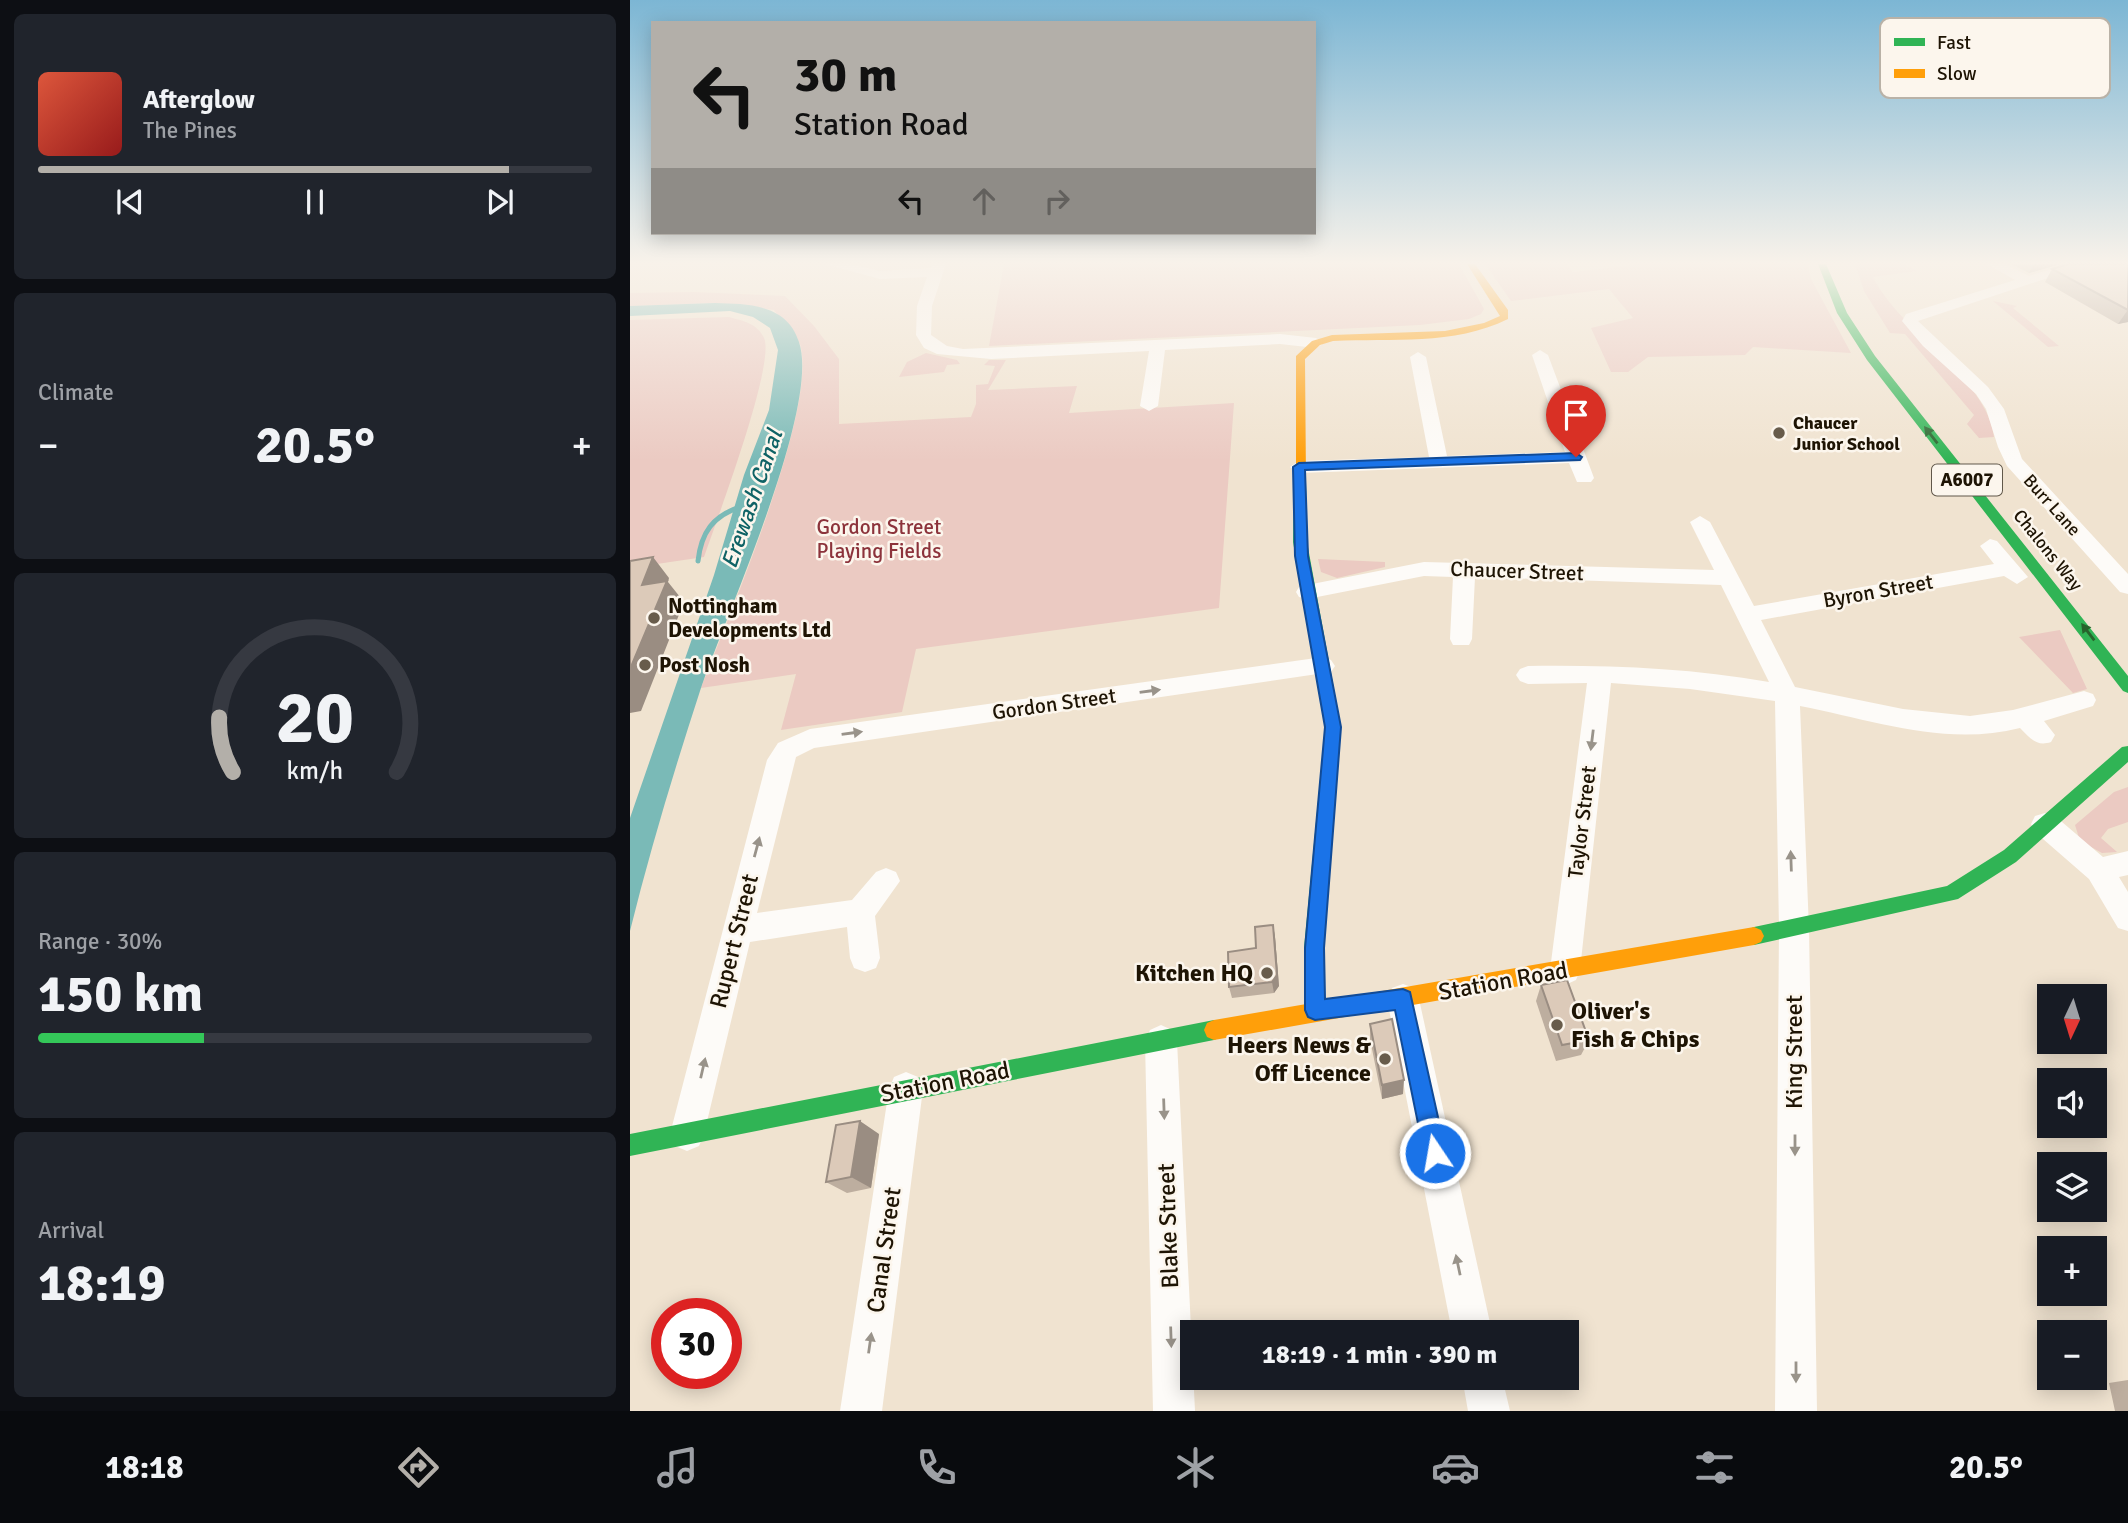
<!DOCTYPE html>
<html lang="en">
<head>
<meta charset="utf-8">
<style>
	body { margin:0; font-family:Signika,sans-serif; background:#20242c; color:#f1f3f6; height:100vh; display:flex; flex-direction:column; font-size:26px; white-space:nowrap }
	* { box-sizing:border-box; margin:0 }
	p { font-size:23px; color:#9ea1a6 }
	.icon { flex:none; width:38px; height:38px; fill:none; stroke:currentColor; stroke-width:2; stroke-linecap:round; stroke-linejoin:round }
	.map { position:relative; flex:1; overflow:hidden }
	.panel { display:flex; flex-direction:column; gap:14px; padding:14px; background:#0d0f14; width:630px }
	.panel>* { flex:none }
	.hud { position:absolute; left:21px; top:21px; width:665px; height:214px; border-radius:0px; box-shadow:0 4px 18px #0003; background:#b3afa9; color:#111; overflow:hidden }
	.needle { width:46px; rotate:184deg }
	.fabs { position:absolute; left:1407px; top:984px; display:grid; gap:14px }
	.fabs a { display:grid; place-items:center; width:70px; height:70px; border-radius:0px; background:#171b24; box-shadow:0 4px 18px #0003; font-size:35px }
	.speed { position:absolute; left:21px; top:1298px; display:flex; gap:14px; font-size:35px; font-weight:700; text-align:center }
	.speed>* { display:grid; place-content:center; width:91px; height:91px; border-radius:50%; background:#171b24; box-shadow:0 4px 18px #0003; line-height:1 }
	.speed .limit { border:10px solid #d22; background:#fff; color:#111 }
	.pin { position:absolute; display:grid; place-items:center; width:60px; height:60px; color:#fff; margin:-72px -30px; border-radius:50% 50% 50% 0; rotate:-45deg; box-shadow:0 0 7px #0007 }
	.pin .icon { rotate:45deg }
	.me { position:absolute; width:77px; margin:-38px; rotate:348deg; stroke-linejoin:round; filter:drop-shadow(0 0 5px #0008) }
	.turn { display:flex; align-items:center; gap:24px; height:147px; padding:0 28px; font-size:32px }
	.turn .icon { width:91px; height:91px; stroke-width:2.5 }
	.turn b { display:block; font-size:49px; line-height:60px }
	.lanes { display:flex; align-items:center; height:66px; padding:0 28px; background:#0003; justify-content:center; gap:35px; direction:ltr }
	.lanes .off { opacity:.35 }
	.big { font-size:52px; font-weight:800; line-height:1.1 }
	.panel .tile { flex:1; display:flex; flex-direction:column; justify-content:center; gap:10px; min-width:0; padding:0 24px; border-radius:10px; background:#20242c }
	.panel .dial { align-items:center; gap:0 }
	.dial svg { height:182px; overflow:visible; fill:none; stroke:#363941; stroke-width:7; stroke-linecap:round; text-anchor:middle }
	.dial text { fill:#f1f3f6; stroke:none }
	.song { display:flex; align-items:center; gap:21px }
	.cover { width:84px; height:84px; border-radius:10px; background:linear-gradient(135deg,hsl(10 70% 55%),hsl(0 70% 35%)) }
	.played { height:7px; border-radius:4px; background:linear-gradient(90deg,#b3afa9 85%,#363941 85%) }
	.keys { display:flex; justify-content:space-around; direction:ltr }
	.heat { display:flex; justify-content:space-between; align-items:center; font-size:38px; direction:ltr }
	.charge { height:10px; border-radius:5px; background:linear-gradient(90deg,#34c759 30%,#363941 0) }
	.trip { position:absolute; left:550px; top:1320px; width:399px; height:70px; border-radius:0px; background:#171b24; box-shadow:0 4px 18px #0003; font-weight:800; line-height:70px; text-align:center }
	.tab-bar { display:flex; height:112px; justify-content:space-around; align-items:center; background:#090b0e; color:#9ea1a6 }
	.tab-bar .icon { width:49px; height:49px }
	.tab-bar .selected { color:#b3afa9 }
	.tab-bar b { font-size:32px; color:#f1f3f6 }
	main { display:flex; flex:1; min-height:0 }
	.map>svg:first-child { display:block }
	.green { fill:#ebcac2 }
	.water { fill:#7abab7 }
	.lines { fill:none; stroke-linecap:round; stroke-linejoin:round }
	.stream { stroke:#7abab7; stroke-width:5 }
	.street { fill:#fdfbf8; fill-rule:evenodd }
	.fast { fill:#30b455; fill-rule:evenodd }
	.slow { fill:#ff9f0a; fill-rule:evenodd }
	.wall { fill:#bdae9f }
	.shaded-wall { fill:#9a8d82 }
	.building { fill:#dccab9; stroke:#9a8d82; stroke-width:2 }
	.oneway { fill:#27642c }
	.oneway2 { fill:#99938a }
	.route { fill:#1a73e8; stroke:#114b97; stroke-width:2 }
	.poi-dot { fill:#685c4b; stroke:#fcf6ed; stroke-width:2.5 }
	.labels { text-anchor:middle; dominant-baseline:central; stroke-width:5; stroke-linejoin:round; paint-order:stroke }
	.far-poi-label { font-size:18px; font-weight:bold; fill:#1e1404; stroke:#fcf6ed; text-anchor:start }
	.far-street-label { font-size:18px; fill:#1e1404; stroke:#fcf6ed }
	.shield { fill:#fcf6ed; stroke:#61584a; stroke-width:2 }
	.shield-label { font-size:19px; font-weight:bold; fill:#1e1404 }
	.park-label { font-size:21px; fill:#8c333b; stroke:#fcf6ed }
	.street-label { font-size:21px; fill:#1e1404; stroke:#fcf6ed }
	.poi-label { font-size:21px; font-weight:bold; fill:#1e1404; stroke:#fcf6ed; text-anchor:start }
	.water-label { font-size:23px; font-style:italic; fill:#0f6265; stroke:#fcf6ed }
	.near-street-label { font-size:24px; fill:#1e1404; stroke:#fcf6ed }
	.near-poi-label { font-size:24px; font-weight:bold; fill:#1e1404; stroke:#fcf6ed; text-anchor:end }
	.key { fill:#fcf6ed; stroke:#b9b2a7; stroke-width:2 }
	.key-label { font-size:19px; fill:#1e1404 }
</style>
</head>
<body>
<main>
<section class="panel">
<div class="tile">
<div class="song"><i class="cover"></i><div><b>Afterglow</b><p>The Pines</p></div></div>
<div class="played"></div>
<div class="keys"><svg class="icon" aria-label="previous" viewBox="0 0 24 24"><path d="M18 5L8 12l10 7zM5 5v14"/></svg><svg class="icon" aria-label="pause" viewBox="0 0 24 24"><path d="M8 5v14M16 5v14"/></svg><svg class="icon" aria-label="next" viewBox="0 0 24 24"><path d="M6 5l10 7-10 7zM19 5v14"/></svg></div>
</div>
<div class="tile"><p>Climate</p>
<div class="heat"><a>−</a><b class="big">20.5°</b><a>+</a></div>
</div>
<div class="tile dial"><svg viewBox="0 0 100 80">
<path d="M14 69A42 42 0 1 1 86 69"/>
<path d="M14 69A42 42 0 0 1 8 45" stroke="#b3afa9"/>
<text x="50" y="56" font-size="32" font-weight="700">20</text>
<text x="50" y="72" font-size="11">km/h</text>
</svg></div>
<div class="tile"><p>Range · 30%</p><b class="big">150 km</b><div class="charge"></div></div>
<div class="tile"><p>Arrival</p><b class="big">18:19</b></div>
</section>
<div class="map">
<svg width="1498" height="1411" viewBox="0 0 1498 1411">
	<rect width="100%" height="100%" fill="#f0e3d0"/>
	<!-- green -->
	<path class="green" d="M374,264H829L854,309L851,314L839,319L790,325L359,346Z
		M855,264H936L943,272L1012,264H1178L1181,279L1221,353L1123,347L1115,355L1018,357L998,372H981L961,328L1003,318L979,289L881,301Z
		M1225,264H1274L1287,271L1243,277C1270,332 1358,379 1364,437L1349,438L1337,424L1344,415L1275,334L1260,333L1234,291Z
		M64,292L155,296L184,326L209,359V424L341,417L346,404V385L358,384L365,366L354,365L359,360H376L358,390L447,386L439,413L604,403L589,608L286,649L272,712L151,730L166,674L71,688C97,620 189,407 170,344C166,333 151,320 144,310L85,303L0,306V293Z
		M1363,301L1387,306L1383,308L1429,346L1418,347Z
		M99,317C113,321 127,323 134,338C146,363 86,522 74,557L0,568V320Z
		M296,353L327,360L330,364L317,365L314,372L269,377L277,362Z
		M688,559L755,562V567L707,578L691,572Z
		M1430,630L1457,689L1443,693L1389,637Z
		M1498,787V822L1478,829L1471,838L1487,852L1472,853L1450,841L1445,825L1484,792Z"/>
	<!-- water -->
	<path class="water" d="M85,303C119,304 157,304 169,342C191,407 94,619 70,691C44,771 20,850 0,931V818L84,575L114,475L139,410L148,350L140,328L123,317L100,311L0,316V306Z"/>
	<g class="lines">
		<!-- stream -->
		<path class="stream" d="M68,561C71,533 83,515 111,507"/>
		<!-- street -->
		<path class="street" d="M195,264H220L250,271L301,268L302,264H316L302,306L301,335L317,346L333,349L650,334L686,338L694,343L686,348L650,344L535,350L528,406L519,411L510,406L519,351L361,359L307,354L294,348L286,335L287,306L297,277L250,279Z
			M1357,264H1375L1399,276L1439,264H1460L1288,321L1358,387L1374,409L1392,459L1498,574V594L1490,592L1377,466L1368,447L1356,409L1346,394L1293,346L1272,321L1276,314L1385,280Z
			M910,350L918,355L964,478L961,482H947L939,463L669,473L660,467L669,461L799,457L780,357L788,352L796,357L817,456L935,452L902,355Z
			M1070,516L1080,522L1124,606L1364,564L1350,546L1360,539L1367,541L1398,577L1387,584L1374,576L1131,620L1165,687L1273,709L1340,716L1383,710L1454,691L1463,694L1466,700L1463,706L1414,721L1425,735L1421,742C1406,747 1400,738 1390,728C1315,747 1243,720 1170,706L1179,929L1187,1411H1145L1149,929L1145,701L1060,689L981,683L950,970L946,980L935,985L924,980L920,970L957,683L898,684L890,681L886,675L890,669L898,666C979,665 1059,668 1139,682L1091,585L845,577L842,639L839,645H823L820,639L823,577L794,576L677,599L669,597L666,592L669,587L677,585L794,562L1084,570L1060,522Z
			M693,657L701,660L705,666L701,672L184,748L166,757L127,913L222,900L246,872L256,868L266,872L270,881L245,916L250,958L246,968L235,972L224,968L220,958L217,927L120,942L74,1134L69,1146L57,1151L45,1146L40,1134L137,760L148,743L180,729Z
			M1415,813L1425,816L1473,857L1498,851V875L1489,877L1498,892V931L1488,928L1459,879L1405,832L1401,824L1405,816Z
			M773,984L784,988L789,999L862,1332H822L757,999L762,988Z
			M531,1025L542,1030L547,1041L565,1411H523L515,1041L520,1030Z
			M276,1072L288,1077L293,1089L252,1411H210L259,1089L264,1077Z
			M832,1377H872L880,1411H838Z"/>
		<!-- fast -->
		<path class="fast" d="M1188,264H1196L1217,313L1245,356L1498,676V693L1493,691L1237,360L1207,313Z
			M670,479L676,483L677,542L711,727L694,948L695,1010L692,1017L685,1020L678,1017L675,1010L674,948L695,727L663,542L664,483Z
			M1498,746V762L1386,862L1328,899L1124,945L1117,942L1114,936L1117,930L1124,927L1317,886L1374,850L1492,747Z
			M584,1020L591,1023L594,1030L591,1037L584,1040L0,1156V1134Z"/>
		<!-- slow -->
		<path class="slow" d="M837,264H845L878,310V319C823,346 762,338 703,341L690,345L675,359L676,483L674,486H666V356L682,341L702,335L815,331L854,323L870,316Z
			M1124,927L1131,930L1134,936L1131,942L1124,945L584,1040L577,1037L574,1030L577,1023L584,1020Z"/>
	</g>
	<!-- wall -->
	<path class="wall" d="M1381,264H1430L1399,273Z
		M1498,264V322L1488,324L1415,282L1422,269Z
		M643,925L645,937L649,986L644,993L602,998L599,987Z
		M911,985L959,1040L951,1055L926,1061L906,1001Z
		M740,1024L773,1094L752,1099L740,1039Z
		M249,1134L241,1188L217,1193L196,1182Z
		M1498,1380V1411H1485L1479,1383Z"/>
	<!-- shaded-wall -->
	<path class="shaded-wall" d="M1404,264H1430L1399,273Z
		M1498,310V322L1488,324L1497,311Z
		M23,557L39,578L38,582L54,602L11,711L0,713V669L12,585Z
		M643,925L645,937L649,986L644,993L642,982Z
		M774,1080L773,1094L752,1099V1085Z
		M230,1121L249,1134L241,1188L221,1177Z"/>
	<!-- building -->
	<path class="building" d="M1438,264H1498V310L1422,269Z
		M23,557L12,585L37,581L0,669V561Z
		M643,925L647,975L642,982L599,987L598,952L626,948L625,927Z
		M937,980L959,1040L932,1045L911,985Z
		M762,1019L774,1080L752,1085L740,1024Z
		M230,1121L221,1177L196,1182L206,1125Z"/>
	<!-- one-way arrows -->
	<defs><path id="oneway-solid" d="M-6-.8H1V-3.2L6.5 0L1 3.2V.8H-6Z" transform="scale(1.75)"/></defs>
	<g class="oneway">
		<use href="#oneway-solid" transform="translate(1301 435) rotate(-128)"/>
		<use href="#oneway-solid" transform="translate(1458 632) rotate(-127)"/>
	</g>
	<g class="oneway2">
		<use href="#oneway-solid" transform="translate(520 691) rotate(-8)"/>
		<use href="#oneway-solid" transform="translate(222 733) rotate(-8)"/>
		<use href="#oneway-solid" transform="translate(962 740) rotate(97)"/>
		<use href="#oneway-solid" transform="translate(127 847) rotate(-75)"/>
		<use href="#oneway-solid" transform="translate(1161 861) rotate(-92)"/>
		<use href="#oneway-solid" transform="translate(73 1068) rotate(-77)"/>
		<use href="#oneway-solid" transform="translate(534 1109) rotate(88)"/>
		<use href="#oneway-solid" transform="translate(1165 1145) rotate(90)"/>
		<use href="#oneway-solid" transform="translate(828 1265) rotate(-102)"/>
		<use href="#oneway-solid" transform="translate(541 1337) rotate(88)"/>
		<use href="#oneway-solid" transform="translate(240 1343) rotate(-82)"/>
		<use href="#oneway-solid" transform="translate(1166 1372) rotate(90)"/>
	</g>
	<!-- sky -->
	<linearGradient id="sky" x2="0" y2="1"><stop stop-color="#7cb6d4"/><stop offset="0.57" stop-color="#f8f2ea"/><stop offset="1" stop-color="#f8f2ea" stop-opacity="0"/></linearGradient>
	<rect width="1498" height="461" fill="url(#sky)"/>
	<!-- route -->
	<path class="route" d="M946,453L952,457L950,460L675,470L678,556L711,727L694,948L695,999L773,989L780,992L816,1153L813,1161L805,1164L797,1161L794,1153L765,1010L685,1020L678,1017L675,1010V948L695,727L665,556L663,467L669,463Z"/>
	<!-- markers -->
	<g class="poi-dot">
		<circle cx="1149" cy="433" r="7"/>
		<circle cx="24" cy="618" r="7"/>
		<circle cx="15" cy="665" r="7"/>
		<circle cx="637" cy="973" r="7"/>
		<circle cx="927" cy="1025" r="7"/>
		<circle cx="755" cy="1059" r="7"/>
	</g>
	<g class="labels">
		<!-- far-poi labels -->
		<g class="far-poi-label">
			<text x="1163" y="423">Chaucer<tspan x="1163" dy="21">Junior School</tspan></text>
		</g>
		<!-- far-street labels -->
		<g class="far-street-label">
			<text transform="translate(1422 505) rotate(48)">Burr Lane</text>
			<text transform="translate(1418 550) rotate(51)">Chalons Way</text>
		</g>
		<!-- shield labels -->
		<rect class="shield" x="1302" y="464.5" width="70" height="31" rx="5"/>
		<g class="shield-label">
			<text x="1337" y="480">A6007</text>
		</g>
		<!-- park labels -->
		<g class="park-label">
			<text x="249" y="527">Gordon Street<tspan x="249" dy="24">Playing Fields</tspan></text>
		</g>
		<!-- street labels -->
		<g class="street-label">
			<text transform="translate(887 571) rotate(2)">Chaucer Street</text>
			<text transform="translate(1248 591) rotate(-10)">Byron Street</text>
			<text transform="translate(424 704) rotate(-8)">Gordon Street</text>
			<text transform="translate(952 822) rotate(-83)">Taylor Street</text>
		</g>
		<!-- poi labels -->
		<g class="poi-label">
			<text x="38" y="606">Nottingham<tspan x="38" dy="24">Developments Ltd</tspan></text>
			<text x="29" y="665">Post Nosh</text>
		</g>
		<!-- water labels -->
		<g class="water-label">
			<text transform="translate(122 499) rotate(-71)">Erewash Canal</text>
		</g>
		<!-- near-street labels -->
		<g class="near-street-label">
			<text transform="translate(104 941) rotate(-76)">Rupert Street</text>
			<text transform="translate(873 981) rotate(-10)">Station Road</text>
			<text transform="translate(1164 1052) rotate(-90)">King Street</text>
			<text transform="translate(315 1082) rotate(-11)">Station Road</text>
			<text transform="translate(538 1226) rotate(-92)">Blake Street</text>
			<text transform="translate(254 1250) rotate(-82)">Canal Street</text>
		</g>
		<!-- near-poi labels -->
		<g class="near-poi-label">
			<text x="623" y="973">Kitchen HQ</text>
			<text x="941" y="1011" text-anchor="start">Oliver's<tspan x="941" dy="28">Fish &amp; Chips</tspan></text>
			<text x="741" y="1045">Heers News &amp;<tspan x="741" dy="28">Off Licence</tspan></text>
		</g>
	</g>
	<!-- legend -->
	<rect x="1250" y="18" width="230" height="80" rx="10" class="key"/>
	<rect x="1264" y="38" width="31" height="8" fill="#30b455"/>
	<rect x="1264" y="69" width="31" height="9" fill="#ff9f0a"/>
	<g class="key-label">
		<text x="1307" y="49">Fast</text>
		<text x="1307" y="80">Slow</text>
	</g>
</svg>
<div class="fabs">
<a><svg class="needle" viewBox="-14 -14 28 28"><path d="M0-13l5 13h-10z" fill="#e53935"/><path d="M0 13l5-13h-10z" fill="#9ea1a6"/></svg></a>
<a><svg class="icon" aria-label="sound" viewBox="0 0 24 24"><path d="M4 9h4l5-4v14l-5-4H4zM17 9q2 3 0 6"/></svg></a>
<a><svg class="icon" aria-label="layers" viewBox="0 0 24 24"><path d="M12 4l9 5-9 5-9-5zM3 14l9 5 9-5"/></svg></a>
<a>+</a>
<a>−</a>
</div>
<div class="speed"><div class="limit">30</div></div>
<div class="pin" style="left:946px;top:457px;background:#d93025"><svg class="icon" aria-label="arrive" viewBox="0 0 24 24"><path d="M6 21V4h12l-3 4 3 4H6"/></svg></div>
<svg class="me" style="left:805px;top:1153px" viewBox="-20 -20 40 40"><circle r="17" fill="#1a73e8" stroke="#fff" stroke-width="3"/><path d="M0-11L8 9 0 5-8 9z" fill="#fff"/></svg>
<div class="trip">18:19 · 1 min · 390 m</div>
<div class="hud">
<div class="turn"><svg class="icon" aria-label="left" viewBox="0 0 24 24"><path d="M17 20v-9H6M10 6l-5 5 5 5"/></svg><div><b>30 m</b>Station Road</div></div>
<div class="lanes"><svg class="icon" aria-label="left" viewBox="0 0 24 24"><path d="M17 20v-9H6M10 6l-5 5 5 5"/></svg><svg class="icon off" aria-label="ahead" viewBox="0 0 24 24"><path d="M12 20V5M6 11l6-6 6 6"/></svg><svg class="icon off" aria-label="right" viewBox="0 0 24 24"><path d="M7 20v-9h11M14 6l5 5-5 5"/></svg></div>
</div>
</div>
</main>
<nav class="tab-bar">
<b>18:18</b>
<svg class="icon selected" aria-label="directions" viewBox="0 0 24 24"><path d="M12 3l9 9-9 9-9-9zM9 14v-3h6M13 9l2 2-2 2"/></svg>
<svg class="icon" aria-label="music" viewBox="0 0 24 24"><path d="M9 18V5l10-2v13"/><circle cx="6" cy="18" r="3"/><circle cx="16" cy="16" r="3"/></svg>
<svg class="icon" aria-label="phone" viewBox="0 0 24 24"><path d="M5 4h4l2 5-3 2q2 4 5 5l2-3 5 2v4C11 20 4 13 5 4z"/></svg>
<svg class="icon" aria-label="climate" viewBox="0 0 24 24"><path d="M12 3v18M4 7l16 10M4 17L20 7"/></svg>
<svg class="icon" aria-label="car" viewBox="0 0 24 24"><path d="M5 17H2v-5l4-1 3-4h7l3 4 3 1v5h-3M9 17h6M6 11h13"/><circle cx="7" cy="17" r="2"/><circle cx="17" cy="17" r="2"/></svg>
<svg class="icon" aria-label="filters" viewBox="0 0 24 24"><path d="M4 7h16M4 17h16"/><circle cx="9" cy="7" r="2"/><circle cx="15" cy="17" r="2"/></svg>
<b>20.5°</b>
</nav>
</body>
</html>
